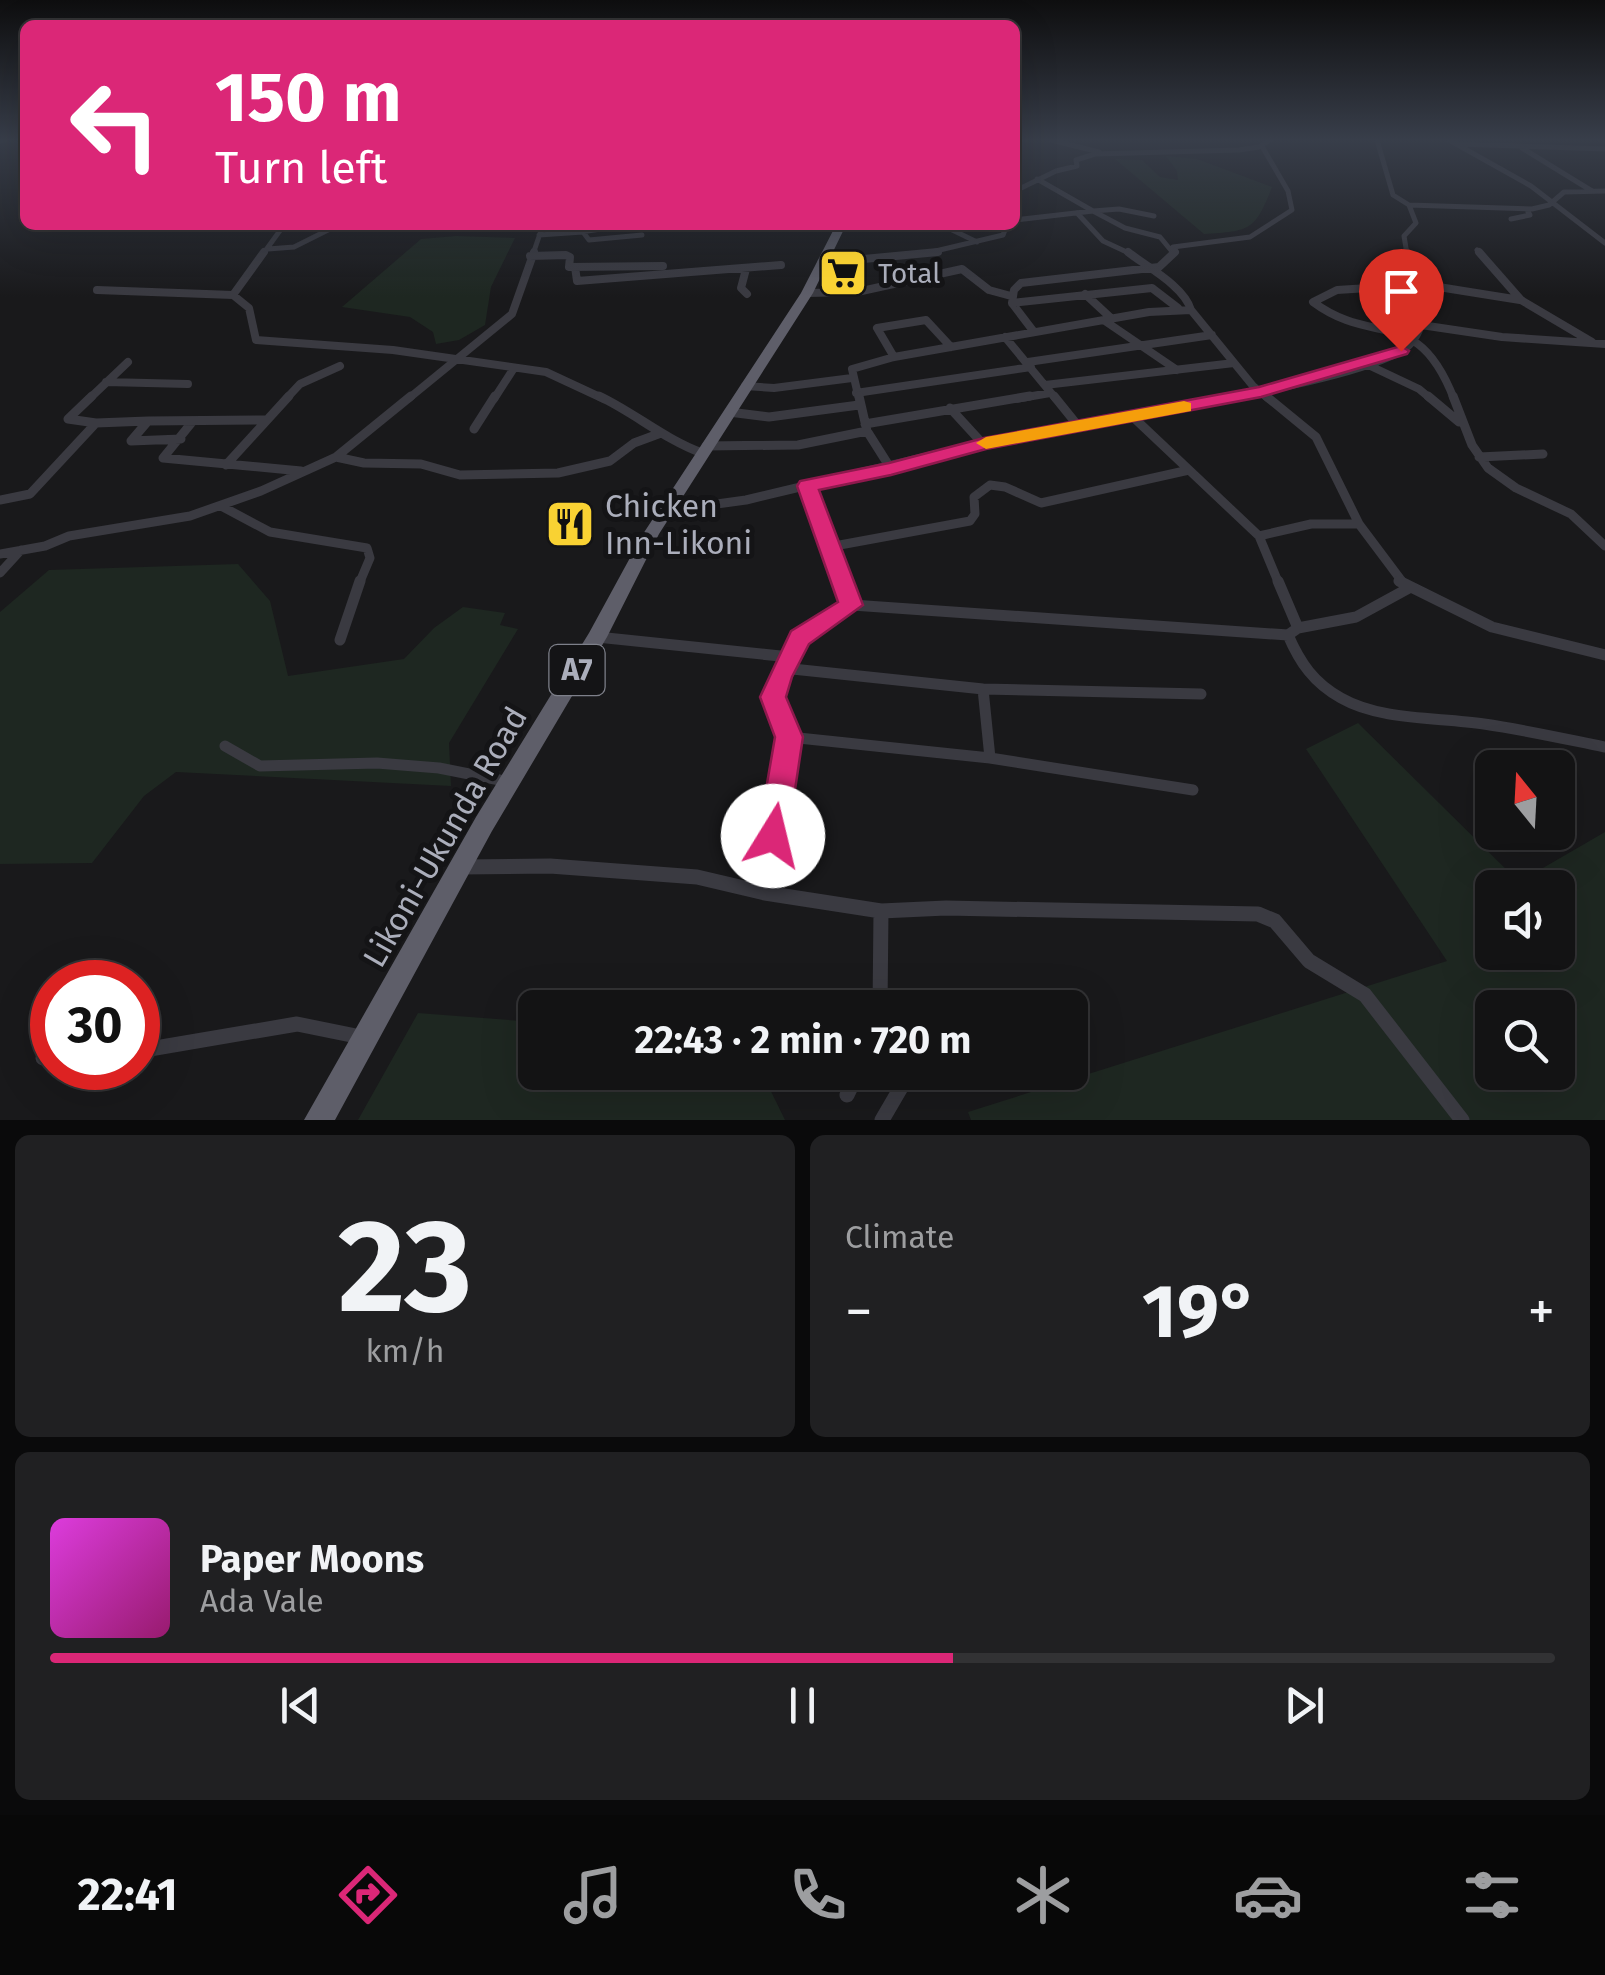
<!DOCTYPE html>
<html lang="en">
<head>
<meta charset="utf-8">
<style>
	body { margin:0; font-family:"Fira Sans",sans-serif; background:#202022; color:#f1f3f6; height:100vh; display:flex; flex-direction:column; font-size:38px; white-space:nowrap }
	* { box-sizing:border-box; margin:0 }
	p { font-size:32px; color:#9d9ea0 }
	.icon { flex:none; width:55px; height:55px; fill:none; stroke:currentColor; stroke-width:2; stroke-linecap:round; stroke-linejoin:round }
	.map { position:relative; height:1120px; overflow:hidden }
	.drawer { display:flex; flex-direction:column; gap:15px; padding:15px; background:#0a0a0b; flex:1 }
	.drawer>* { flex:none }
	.banner { position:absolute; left:20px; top:20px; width:1000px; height:210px; border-radius:15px; box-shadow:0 10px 40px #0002,0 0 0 2px #323234; background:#db2777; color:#fff; overflow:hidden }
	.needle { width:65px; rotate:342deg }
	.buttons { position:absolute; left:1475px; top:750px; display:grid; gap:20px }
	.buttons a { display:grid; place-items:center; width:100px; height:100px; border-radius:15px; background:#131314; box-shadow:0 10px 40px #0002,0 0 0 2px #323234; font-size:50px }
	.speed { position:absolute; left:30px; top:960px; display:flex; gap:20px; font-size:50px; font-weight:700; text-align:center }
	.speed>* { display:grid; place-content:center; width:130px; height:130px; border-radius:50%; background:#131314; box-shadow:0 10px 40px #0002,0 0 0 2px #323234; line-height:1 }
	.speed .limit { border:15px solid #d22; background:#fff; color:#111 }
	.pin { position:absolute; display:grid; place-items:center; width:85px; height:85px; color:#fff; margin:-102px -42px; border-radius:50% 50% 50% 0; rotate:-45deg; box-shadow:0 0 10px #0007 }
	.pin .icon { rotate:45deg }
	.me { position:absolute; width:110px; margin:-55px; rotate:9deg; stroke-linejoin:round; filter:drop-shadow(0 0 8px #0008) }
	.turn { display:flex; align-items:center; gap:35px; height:210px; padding:0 30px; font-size:45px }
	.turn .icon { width:130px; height:130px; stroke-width:2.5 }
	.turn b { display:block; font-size:70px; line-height:85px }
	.big { font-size:75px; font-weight:700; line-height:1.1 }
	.drawer .card { flex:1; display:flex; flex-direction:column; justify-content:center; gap:15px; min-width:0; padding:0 35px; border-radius:15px; background:#202022 }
	.drawer .dial { align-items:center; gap:0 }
	.dial b { font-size:130px; line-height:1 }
	.song { display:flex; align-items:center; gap:30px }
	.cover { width:120px; height:120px; border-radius:15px; background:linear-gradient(135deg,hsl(300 70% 55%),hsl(320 70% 35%)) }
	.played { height:10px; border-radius:5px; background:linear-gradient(90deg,#db2777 60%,#323234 60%) }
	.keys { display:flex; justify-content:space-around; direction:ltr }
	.heat { display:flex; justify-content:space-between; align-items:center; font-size:55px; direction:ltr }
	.drawer .tiles { flex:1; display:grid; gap:15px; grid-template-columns:1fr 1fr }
	.card:last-child { grid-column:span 2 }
	.trip { position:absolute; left:518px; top:990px; width:570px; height:100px; border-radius:15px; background:#131314; box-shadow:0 10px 40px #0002,0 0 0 2px #323234; font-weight:700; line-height:100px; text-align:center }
	.tab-bar { display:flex; height:160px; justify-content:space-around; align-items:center; background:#080808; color:#9d9ea0 }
	.tab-bar .icon { width:70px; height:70px }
	.tab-bar .on { color:#db2777 }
	.tab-bar b { font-size:45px; color:#f1f3f6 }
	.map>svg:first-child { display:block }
	.green { fill:#1e2721; fill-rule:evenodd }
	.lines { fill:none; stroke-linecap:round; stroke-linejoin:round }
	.minor-far4 { stroke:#3a3a41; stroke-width:5 }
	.minor-far3 { stroke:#3a3a41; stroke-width:8 }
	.minor-far2 { stroke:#3a3a41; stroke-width:9 }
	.minor-far1 { stroke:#3a3a41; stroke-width:11 }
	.minor { stroke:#3a3a41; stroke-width:15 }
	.trunk { fill:#5e5e69; fill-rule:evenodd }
	.route { fill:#db2777; stroke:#8e194d; stroke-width:2.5 }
	.slow { fill:#f59e0b }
	.labels { text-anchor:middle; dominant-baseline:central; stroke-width:10; stroke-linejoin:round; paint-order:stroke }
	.far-poi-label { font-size:28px; fill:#abaebb; stroke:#141416; text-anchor:start }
	.shield { fill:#141416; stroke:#7e808a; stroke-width:2.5 }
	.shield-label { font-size:30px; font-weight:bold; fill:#abaebb }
	.poi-label { font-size:32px; fill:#abaebb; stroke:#141416; text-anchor:start }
	.street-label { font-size:32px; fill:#abaebb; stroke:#141416 }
</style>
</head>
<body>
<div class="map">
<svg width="1605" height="1120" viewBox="0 0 1605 1120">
	<rect width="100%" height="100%" fill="#19191b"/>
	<!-- green -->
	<path class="green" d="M1166,156L1197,159L1272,187C1255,231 1250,231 1204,234L1115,159L1142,160L1160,177L1178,180L1177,171Z
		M456,236L515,238L491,287L485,325L459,340L436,344L433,332L410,317L342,307L421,239Z
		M238,564L270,601L288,676L404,659L434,628L463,607L505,613L500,625L518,629L449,743L451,786L176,772L144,796L92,863L0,864V612L49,570Z
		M1358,723L1519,882L1605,832V1120H971L968,1112L1447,961L1306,749ZM1492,888H1558V952H1492ZM1492,1008H1558V1072H1492Z
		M418,1013L535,1022V1072L762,1073L785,1120H358Z"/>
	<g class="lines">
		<!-- minor-far4 -->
		<path class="minor-far4" d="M1015,140H1025
			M1051,140L1099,152
			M1377,140L1393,195L1409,205L1416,223L1404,236L1407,254
			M1449,140L1531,186L1605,243
			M0,141L4,140
			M1456,144L1605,149
			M1522,148L1592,191
			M1037,179L1093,211L1119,209L1154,216
			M1015,191L1056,171L1077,166L1076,160L1095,154L1239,150L1259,147L1270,140
			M1409,205L1532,209L1549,205L1564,192L1605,191
			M1077,213L1103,241L1131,254
			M1511,219L1530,215L1528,212
			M1015,220L1093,211L1125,228L1160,237L1174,254
			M942,225L977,242
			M581,232L627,225
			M539,235L583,232L589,240L642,235
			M1173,247L1250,237L1292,210L1288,191L1263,148
			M268,249L294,247L338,225
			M1477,250L1481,254
			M263,254L284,225
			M533,254L543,225
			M923,254L1003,235L1007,225"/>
		<!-- minor-far3 -->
		<path class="minor-far3" d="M1128,252C1147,267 1184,286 1191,310
			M1479,252L1521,300L1592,342
			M530,256L566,255L570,257L569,267L663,266
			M821,263L938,252
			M575,267L577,281L781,265
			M746,269L741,288L747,294
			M1401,281L1520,300
			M1400,286L1337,290L1313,302C1375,348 1417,304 1454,399
			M97,290L233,295L249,308L256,340L393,350L546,372L604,399
			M807,293L857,292L962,269L989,290L1011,296
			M1085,294L1112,319
			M233,295L264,252
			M1012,303L1152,288L1178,308
			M1105,321L1177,370
			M1421,325L1502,337L1605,344
			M1034,332L1012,303L1014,290L1021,283L1159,267L1175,252
			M1005,337L1056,399
			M894,357L877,328L926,320L951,347
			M1028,362L1212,335
			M1364,363L1419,389L1431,399
			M106,382L188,384
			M1045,385L1234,363
			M745,386L774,388L852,378
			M856,393L1031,367
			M89,399L128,362
			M286,399L300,384L340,366
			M408,399L512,314L534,252
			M494,399L514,368
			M859,399L852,369L894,357L1149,312L1191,310L1253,386L1269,399
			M1015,399L1050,393
			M1225,399C1270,390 1365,372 1403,350C1413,343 1417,336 1421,325L1400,286L1408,263L1406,252"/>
		<!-- minor-far2 -->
		<path class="minor-far2" d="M599,396C635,413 664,439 702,453
			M859,396L867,431L891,469
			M1054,396L1079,427
			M1266,396L1316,437L1359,524L1404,584
			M1428,396L1459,422
			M1453,396L1472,445L1488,468L1516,488L1571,514L1605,546
			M950,408L983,444
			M729,412L769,417L859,405
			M1133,417L1259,536L1279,584
			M148,421L266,420
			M193,421L163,458L301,471
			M96,423L148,421L131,441L181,439
			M865,424L1030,396
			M474,429L495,396
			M706,446L798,445L867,431
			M336,457L364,463L421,464L460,475L558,473L610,461L634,443L661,433
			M1479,457L1543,454
			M226,465L289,396
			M807,485L844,584
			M0,500L30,494L96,423L68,419L92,396
			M223,507L270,532L367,548L370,558L359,584
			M666,511L746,500L985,443L1238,396
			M1259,536L1311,524H1359
			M829,547L970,521L975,514L974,497L990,485L1005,487L1041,503L1189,470
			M0,554L45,546L69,536L190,516L261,491L336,457L411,396
			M0,573L21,550"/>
		<!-- minor-far1 -->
		<path class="minor-far1" d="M843,581L852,605L1288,635
			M1278,581L1298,628L1288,635C1300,663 1314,683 1341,698C1381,721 1439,717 1484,724C1525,730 1565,739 1605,747
			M1399,581L1492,627L1605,655
			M1298,628L1356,617L1409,588
			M597,637L790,657
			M340,640L360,581
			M783,668L983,689L1201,694
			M983,689L990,758
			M789,737L990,758L1193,790
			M225,746L260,766L377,763L439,768L510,782
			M776,820L789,737L773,697L800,638L852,605"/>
		<!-- minor -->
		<path class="minor" d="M461,867L550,866L697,877L765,893L881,911L946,908L1258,914L1275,921L1309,961L1365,995L1462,1120
			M765,893L777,817
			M880,1008L881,911
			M138,1051L297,1024L361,1037
			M43,1058L52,1057
			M847,1095L858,1072
			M882,1120L910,1072"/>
		<!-- trunk -->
		<path class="trunk" d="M836,225H846L813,293L659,534L607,637L492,831L335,1120H304L476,817L589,633L643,534L801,293Z"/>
	</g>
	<!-- sky -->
	<linearGradient id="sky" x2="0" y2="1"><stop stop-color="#0e0e0f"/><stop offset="0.47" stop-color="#383e4a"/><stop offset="1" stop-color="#383e4a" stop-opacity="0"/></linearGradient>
	<rect width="1605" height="297" fill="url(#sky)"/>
	<!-- route -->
	<path class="route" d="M1401,346L1409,351L1407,354L1261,397L986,449L891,475L819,490L863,605L809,644L792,677L786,697L803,737L788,836L784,845L773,849L763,845L758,836L775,737L760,697L791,631L838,602L797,486L800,481L889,463L984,438L1259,387Z"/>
	<!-- slow -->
	<path class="slow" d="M1184,401L1191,403V411L986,449L976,443L986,437Z"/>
	<!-- icons -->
	<defs>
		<g id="supermarket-square" transform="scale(2.5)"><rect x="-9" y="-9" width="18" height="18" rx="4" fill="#f9d233" stroke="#141416"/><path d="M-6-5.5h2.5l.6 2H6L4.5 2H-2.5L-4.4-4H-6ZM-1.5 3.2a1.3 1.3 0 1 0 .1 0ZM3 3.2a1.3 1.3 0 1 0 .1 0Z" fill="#111"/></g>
		<g id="restaurant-square" transform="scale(2.5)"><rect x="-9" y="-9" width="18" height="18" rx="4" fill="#f9d233" stroke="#141416"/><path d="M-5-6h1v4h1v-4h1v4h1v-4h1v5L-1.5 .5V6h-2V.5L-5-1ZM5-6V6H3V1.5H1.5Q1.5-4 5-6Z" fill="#111"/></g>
	</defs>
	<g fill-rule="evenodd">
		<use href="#supermarket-square" x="843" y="273"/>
		<use href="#restaurant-square" x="570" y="524"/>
	</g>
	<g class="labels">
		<!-- far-poi labels -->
		<g class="far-poi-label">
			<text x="878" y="273">Total</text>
		</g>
		<!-- shield labels -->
		<rect class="shield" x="549.5" y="645" width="55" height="50" rx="8"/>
		<g class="shield-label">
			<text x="577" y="670">A7</text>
		</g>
		<!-- poi labels -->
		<g class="poi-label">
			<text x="605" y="506">Chicken<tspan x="605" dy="37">Inn-Likoni</tspan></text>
		</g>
		<!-- street labels -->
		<g class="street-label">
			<text transform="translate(445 837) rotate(-60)">Likoni-Ukunda Road</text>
		</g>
	</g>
</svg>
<div class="buttons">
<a><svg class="needle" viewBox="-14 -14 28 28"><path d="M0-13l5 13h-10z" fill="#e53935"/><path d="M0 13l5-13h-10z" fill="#9d9ea0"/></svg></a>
<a><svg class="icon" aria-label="sound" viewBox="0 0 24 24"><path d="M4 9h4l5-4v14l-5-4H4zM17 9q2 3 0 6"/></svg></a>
<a><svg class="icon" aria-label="search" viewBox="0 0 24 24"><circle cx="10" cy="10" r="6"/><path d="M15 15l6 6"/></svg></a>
</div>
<div class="speed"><div class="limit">30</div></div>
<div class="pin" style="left:1401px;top:351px;background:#d93025"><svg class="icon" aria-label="arrive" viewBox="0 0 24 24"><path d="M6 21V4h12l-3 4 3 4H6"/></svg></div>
<svg class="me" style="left:773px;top:836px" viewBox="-20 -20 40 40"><circle r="19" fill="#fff"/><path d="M0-13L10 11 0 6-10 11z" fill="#db2777"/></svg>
<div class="trip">22:43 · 2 min · 720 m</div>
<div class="banner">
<div class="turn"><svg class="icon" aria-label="left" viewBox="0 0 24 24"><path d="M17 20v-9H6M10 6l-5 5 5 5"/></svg><div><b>150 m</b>Turn left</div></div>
</div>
</div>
<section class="drawer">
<div class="tiles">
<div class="card dial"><b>23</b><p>km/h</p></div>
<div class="card"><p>Climate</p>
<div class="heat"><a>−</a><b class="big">19°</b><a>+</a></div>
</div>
<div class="card">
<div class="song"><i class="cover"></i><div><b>Paper Moons</b><p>Ada Vale</p></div></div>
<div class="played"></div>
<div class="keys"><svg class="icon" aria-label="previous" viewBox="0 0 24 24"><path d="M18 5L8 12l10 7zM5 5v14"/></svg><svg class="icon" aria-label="pause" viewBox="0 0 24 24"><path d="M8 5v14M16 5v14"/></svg><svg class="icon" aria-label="next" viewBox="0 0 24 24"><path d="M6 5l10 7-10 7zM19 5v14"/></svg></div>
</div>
</div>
</section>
<nav class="tab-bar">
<b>22:41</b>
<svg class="icon on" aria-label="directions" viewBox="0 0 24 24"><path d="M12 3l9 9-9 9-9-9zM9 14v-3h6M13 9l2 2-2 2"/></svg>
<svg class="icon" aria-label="music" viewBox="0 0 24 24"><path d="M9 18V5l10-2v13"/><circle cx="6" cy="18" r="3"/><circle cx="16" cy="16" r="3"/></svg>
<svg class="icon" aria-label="phone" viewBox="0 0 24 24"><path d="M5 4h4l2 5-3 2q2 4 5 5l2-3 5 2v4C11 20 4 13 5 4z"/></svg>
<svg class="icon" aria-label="climate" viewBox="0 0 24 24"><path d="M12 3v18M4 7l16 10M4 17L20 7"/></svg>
<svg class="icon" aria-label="car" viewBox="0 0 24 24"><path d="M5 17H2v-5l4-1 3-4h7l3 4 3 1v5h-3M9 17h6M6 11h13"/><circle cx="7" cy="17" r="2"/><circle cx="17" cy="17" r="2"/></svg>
<svg class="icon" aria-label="filters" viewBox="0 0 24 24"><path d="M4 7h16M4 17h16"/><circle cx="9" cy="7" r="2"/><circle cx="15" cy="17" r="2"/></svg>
</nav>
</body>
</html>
